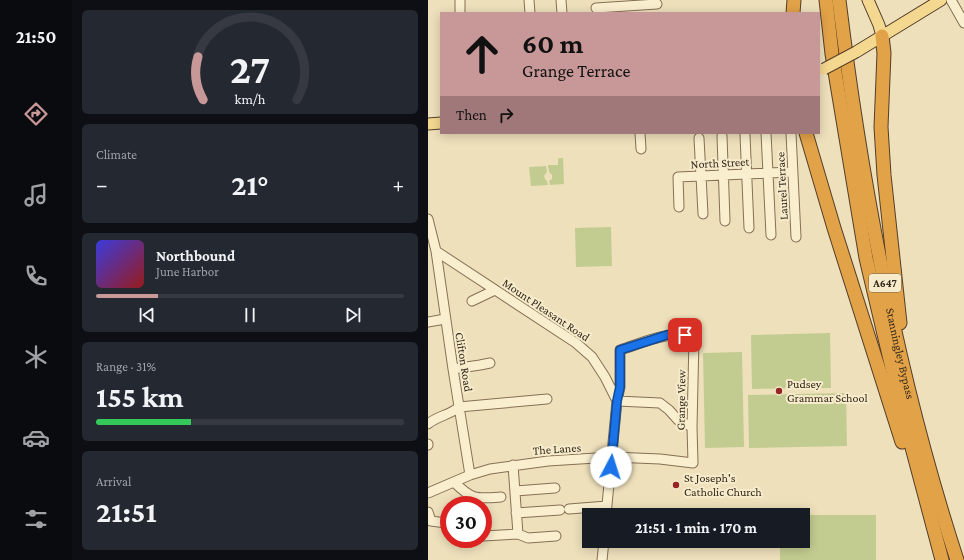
<!DOCTYPE html>
<html lang="en">
<head>
<meta charset="utf-8">
<style>
	body { margin:0; font-family:"Crimson Pro",serif; background:#242831; color:#f1f3f6; height:100vh; display:flex; flex-direction:column; font-size:15px; white-space:nowrap }
	* { box-sizing:border-box; margin:0 }
	p { font-size:13px; color:#9ea1a6 }
	.icon { flex:none; width:22px; height:22px; fill:none; stroke:currentColor; stroke-width:2; stroke-linecap:round; stroke-linejoin:round }
	.map { position:relative; flex:1; overflow:hidden }
	.side { display:flex; flex-direction:column; gap:10px; padding:10px; background:#0d0f14; width:356px }
	.side>* { flex:none }
	.banner { position:absolute; left:12px; top:12px; width:380px; height:122px; border-radius:0px; box-shadow:0 2px 10px #0003; background:#c89798; color:#111; overflow:hidden }
	.speed { position:absolute; left:12px; top:496px; display:flex; gap:8px; font-size:20px; font-weight:700; text-align:center }
	.speed>* { display:grid; place-content:center; width:52px; height:52px; border-radius:50%; background:#171b24; box-shadow:0 2px 10px #0003; line-height:1 }
	.speed .limit { border:6px solid #d22; background:#fff; color:#111 }
	.pin { position:absolute; display:grid; place-items:center; width:34px; height:34px; color:#fff; margin:-17px; border-radius:8px; box-shadow:0 2px 6px #0006 }
	.me { position:absolute; width:44px; margin:-22px; rotate:5deg; stroke-linejoin:round; filter:drop-shadow(0 0 3px #0008) }
	.turn { display:flex; align-items:center; gap:14px; height:84px; padding:0 16px; font-size:18px }
	.turn .icon { width:52px; height:52px; stroke-width:2.5 }
	.turn b { display:block; font-size:28px; line-height:34px }
	.then { display:flex; align-items:center; height:38px; padding:0 16px; background:#0003; gap:8px; font-size:15px }
	.big { font-size:30px; font-weight:700; line-height:1.1 }
	.side .widget { flex:1; display:flex; flex-direction:column; justify-content:center; gap:6px; min-width:0; padding:0 14px; border-radius:6px; background:#242831 }
	.side .dial { align-items:center; gap:0 }
	.dial svg { height:104px; overflow:visible; fill:none; stroke:#363941; stroke-width:7; stroke-linecap:round; text-anchor:middle }
	.dial text { fill:#f1f3f6; stroke:none }
	.song { display:flex; align-items:center; gap:12px }
	.cover { width:48px; height:48px; border-radius:6px; background:linear-gradient(135deg,hsl(240 70% 55%),hsl(0 70% 35%)) }
	.played { height:4px; border-radius:2px; background:linear-gradient(90deg,#c89798 20%,#363941 20%) }
	.keys { display:flex; justify-content:space-around; direction:ltr }
	.heat { display:flex; justify-content:space-between; align-items:center; font-size:22px; direction:ltr }
	.charge { height:6px; border-radius:3px; background:linear-gradient(90deg,#34c759 31%,#363941 0) }
	.trip { position:absolute; left:154px; top:508px; width:228px; height:40px; border-radius:0px; background:#171b24; box-shadow:0 2px 10px #0003; font-weight:700; line-height:40px; text-align:center }
	main { display:flex; flex:1; min-height:0 }
	.tabs { display:flex; flex-direction:column; width:72px; justify-content:space-around; align-items:center; background:#090b0e; color:#9ea1a6 }
	.tabs .icon { width:28px; height:28px }
	.tabs .active { color:#c89798 }
	.tabs b { font-size:18px; color:#f1f3f6 }
	.map>svg:first-child { display:block }
	.green { fill:#c3cc90 }
	.lines { fill:none; stroke-linecap:round; stroke-linejoin:round }
	.minor-casing { stroke:#867055; stroke-width:11 }
	.major-casing { stroke:#533e2a; stroke-width:13 }
	.highway-casing { stroke:#533e2a; stroke-width:15 }
	.minor { stroke:#f9eece; stroke-width:9 }
	.major { stroke:#f4d890; stroke-width:11 }
	.highway { stroke:#e2a247; stroke-width:13 }
	.major-bridge-casing { stroke:#533e2a; stroke-width:13; stroke-linecap:butt }
	.major-bridge { stroke:#f4d890; stroke-width:11 }
	.route-casing { stroke:#114b97; stroke-width:10 }
	.route { stroke:#1a73e8; stroke-width:7 }
	.poi-dot { fill:#962624; stroke:#f6ebcb; stroke-width:1.5 }
	.labels { text-anchor:middle; dominant-baseline:central; stroke-width:4; stroke-linejoin:round; paint-order:stroke }
	.shield { fill:#f6ebcb; stroke:#6e624f; stroke-width:1 }
	.shield-label { font-size:11px; font-weight:bold; fill:#34281a }
	.street-label { font-size:12px; fill:#34281a; stroke:#f6ebcb }
	.poi-label { font-size:12px; fill:#34281a; stroke:#f6ebcb; text-anchor:start }
</style>
</head>
<body>
<main>
<nav class="tabs">
<b>21:50</b>
<svg class="icon active" aria-label="directions" viewBox="0 0 24 24"><path d="M12 3l9 9-9 9-9-9zM9 14v-3h6M13 9l2 2-2 2"/></svg>
<svg class="icon" aria-label="music" viewBox="0 0 24 24"><path d="M9 18V5l10-2v13"/><circle cx="6" cy="18" r="3"/><circle cx="16" cy="16" r="3"/></svg>
<svg class="icon" aria-label="phone" viewBox="0 0 24 24"><path d="M5 4h4l2 5-3 2q2 4 5 5l2-3 5 2v4C11 20 4 13 5 4z"/></svg>
<svg class="icon" aria-label="climate" viewBox="0 0 24 24"><path d="M12 3v18M4 7l16 10M4 17L20 7"/></svg>
<svg class="icon" aria-label="car" viewBox="0 0 24 24"><path d="M5 17H2v-5l4-1 3-4h7l3 4 3 1v5h-3M9 17h6M6 11h13"/><circle cx="7" cy="17" r="2"/><circle cx="17" cy="17" r="2"/></svg>
<svg class="icon" aria-label="filters" viewBox="0 0 24 24"><path d="M4 7h16M4 17h16"/><circle cx="9" cy="7" r="2"/><circle cx="15" cy="17" r="2"/></svg>
</nav>
<section class="side">
<div class="widget dial"><svg viewBox="0 0 100 80">
<path d="M14 69A42 42 0 1 1 86 69"/>
<path d="M14 69A42 42 0 0 1 10 36" stroke="#c89798"/>
<text x="50" y="56" font-size="32" font-weight="700">27</text>
<text x="50" y="72" font-size="11">km/h</text>
</svg></div>
<div class="widget"><p>Climate</p>
<div class="heat"><a>−</a><b class="big">21°</b><a>+</a></div>
</div>
<div class="widget">
<div class="song"><i class="cover"></i><div><b>Northbound</b><p>June Harbor</p></div></div>
<div class="played"></div>
<div class="keys"><svg class="icon" aria-label="previous" viewBox="0 0 24 24"><path d="M18 5L8 12l10 7zM5 5v14"/></svg><svg class="icon" aria-label="pause" viewBox="0 0 24 24"><path d="M8 5v14M16 5v14"/></svg><svg class="icon" aria-label="next" viewBox="0 0 24 24"><path d="M6 5l10 7-10 7zM19 5v14"/></svg></div>
</div>
<div class="widget"><p>Range · 31%</p><b class="big">155 km</b><div class="charge"></div></div>
<div class="widget"><p>Arrival</p><b class="big">21:51</b></div>
</section>
<div class="map">
<svg width="536" height="560" viewBox="0 0 536 560">
	<rect width="100%" height="100%" fill="#eee0bb"/>
	<!-- green -->
	<path class="green" d="M131,158H135L136,184L122,185L121,181L124,179V175L121,172L120,165H130V159Z
		M118,166L119,172L116,176L117,179L119,181L120,185L103,186L101,167Z
		M183,227L184,266L148,267L147,228Z
		M402,333L403,388L324,389L323,335Z
		M314,352L316,447L277,448L275,353Z
		M418,393L419,446L321,448L320,395Z
		M352,515H448V560H352V541H375V515Z"/>
	<g class="lines">
		<!-- minor casing -->
		<g class="minor-casing">
			<path id="minor" d="M32,0V13
				M101,0L102,13
				M133,0L134,13
				M523,0L536,23
				M168,8L229,4
				M212,133L213,149
				M338,133L343,235
				M363,133L368,237
				M317,135L321,228
				M294,136L297,221
				M271,138L275,214
				M251,207L250,177L365,172
				M0,219L8,251L148,343L164,357L177,377L189,401L178,515
				M8,251L25,369L42,475
				M44,301L67,290
				M0,322L17,319
				M25,369L52,365L62,363
				M0,424C9,416 22,415 31,407L119,399
				M0,444V445
				M85,465L90,534
				M26,482C44,500 48,499 73,497
				M87,491L127,488
				M0,493L42,475L62,469L120,461L184,457L232,459L265,463L264,427L266,338C241,329 215,343 192,350V387L189,401L232,403L241,410L250,420L264,427
				M141,509L179,506
				M0,512L3,521L18,523
				M88,513L132,510
				M55,536L90,534L100,538L128,536
				M174,560L176,541"/>
		</g>
		<!-- major casing -->
		<g class="major-casing">
			<path id="major" d="M440,0L451,25L454,36
				M428,52L513,0
				M0,124L13,123"/>
		</g>
		<!-- highway casing -->
		<g class="highway-casing">
			<g id="highway">
				<path d="M398,0L404,54L438,258L473,406L514,560"/>
				<path id="s1" d="M411,0C434,189 470,379 529,560"/>
				<path d="M365,13L366,0"/>
				<path d="M454,36L456,53L453,127L456,175L472,323"/>
				<path d="M378,133L406,228L474,442"/>
			</g>
		</g>
		<!-- minor -->
		<use href="#minor" class="minor"/>
		<!-- major -->
		<use href="#major" class="major"/>
		<!-- highway -->
		<use href="#highway" class="highway"/>
		<!-- major-bridge casing -->
		<g class="major-bridge-casing">
			<path id="major-bridge" d="M396,69L428,52"/>
		</g>
		<!-- major-bridge -->
		<use href="#major-bridge" class="major-bridge"/>
	</g>
	<g class="lines">
		<!-- route casing -->
		<g class="route-casing">
			<path id="route" d="M183,467L189,401L192,387V350L242,334L257,335"/>
		</g>
		<!-- route -->
		<use href="#route" class="route"/>
	</g>
	<!-- markers -->
	<g class="poi-dot">
		<circle cx="351" cy="391" r="4"/>
		<circle cx="248" cy="485" r="4"/>
	</g>
	<g class="labels">
		<!-- shield labels -->
		<rect class="shield" x="441" y="274" width="32" height="18" rx="3"/>
		<g class="shield-label">
			<text x="457" y="283">A647</text>
		</g>
		<!-- street labels -->
		<g class="street-label">
			<text transform="translate(292 163) rotate(-3)">North Street</text>
			<text transform="translate(354 186) rotate(-93)">Laurel Terrace</text>
			<text transform="translate(118 310) rotate(34)">Mount Pleasant Road</text>
			<text stroke="none"><textPath href="#s1" startOffset="359">Stanningley Bypass</textPath></text>
			<text transform="translate(36 362) rotate(81)">Clifton Road</text>
			<text transform="translate(253 400) rotate(-89)">Grange View</text>
			<text transform="translate(129 449) rotate(-4)">The Lanes</text>
		</g>
		<!-- poi labels -->
		<g class="poi-label">
			<text x="359" y="384">Pudsey<tspan x="359" dy="14">Grammar School</tspan></text>
			<text x="256" y="478">St Joseph's<tspan x="256" dy="14">Catholic Church</tspan></text>
		</g>
	</g>
</svg>
<div class="speed"><div class="limit">30</div></div>
<div class="pin" style="left:257px;top:335px;background:#d93025"><svg class="icon" aria-label="arrive" viewBox="0 0 24 24"><path d="M6 21V4h12l-3 4 3 4H6"/></svg></div>
<svg class="me" style="left:183px;top:467px" viewBox="-20 -20 40 40"><circle r="19" fill="#fff"/><path d="M0-13L10 11 0 6-10 11z" fill="#1a73e8"/></svg>
<div class="trip">21:51 · 1 min · 170 m</div>
<div class="banner">
<div class="turn"><svg class="icon" aria-label="ahead" viewBox="0 0 24 24"><path d="M12 20V5M6 11l6-6 6 6"/></svg><div><b>60 m</b>Grange Terrace</div></div>
<div class="then">Then<svg class="icon" aria-label="right" viewBox="0 0 24 24"><path d="M7 20v-9h11M14 6l5 5-5 5"/></svg></div>
</div>
</div>
</main>
</body>
</html>
